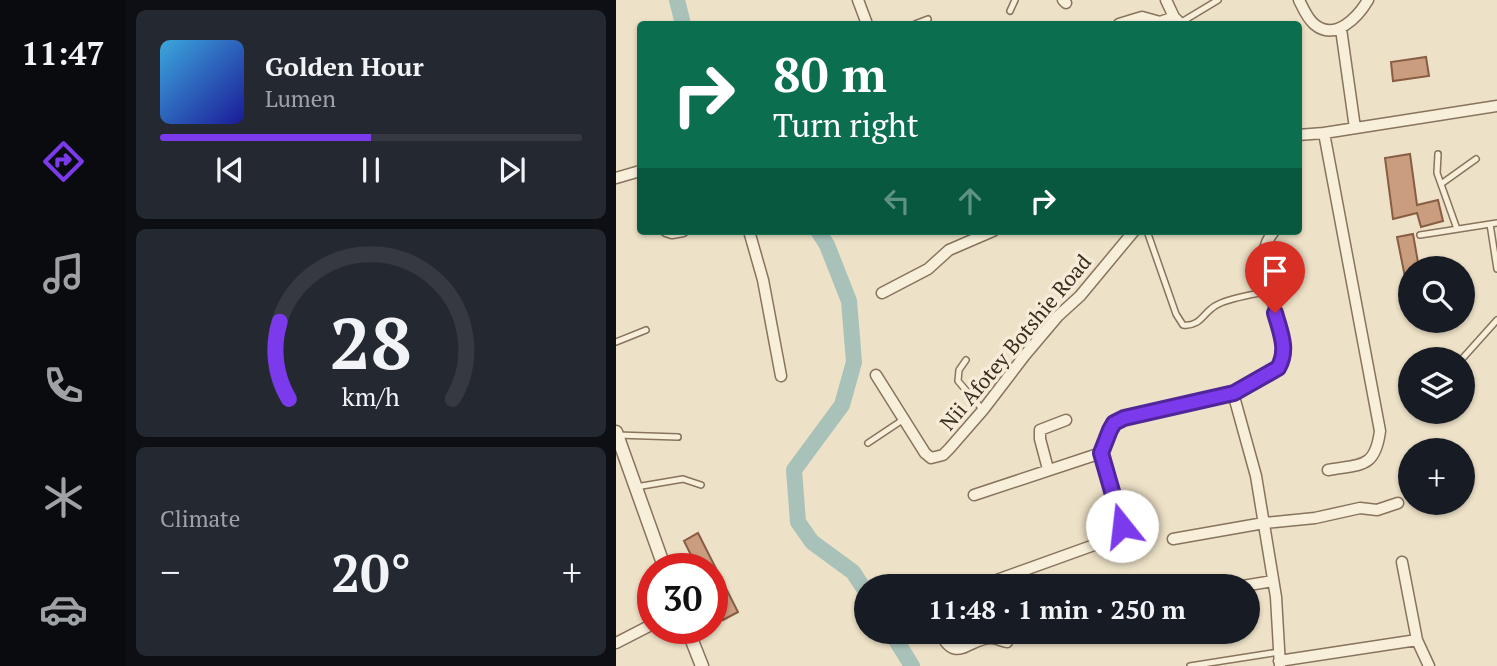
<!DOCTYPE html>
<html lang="en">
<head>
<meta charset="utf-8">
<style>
	body { margin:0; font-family:"PT Serif",serif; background:#242831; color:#f1f3f6; height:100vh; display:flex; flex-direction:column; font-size:26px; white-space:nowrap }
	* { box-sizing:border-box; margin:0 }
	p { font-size:23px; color:#9ea1a6 }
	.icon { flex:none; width:38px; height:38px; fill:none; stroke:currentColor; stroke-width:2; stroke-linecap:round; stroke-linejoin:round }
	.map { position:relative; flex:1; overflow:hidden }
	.drawer { display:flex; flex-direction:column; gap:10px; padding:10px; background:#0d0f14; width:490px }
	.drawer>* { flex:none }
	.top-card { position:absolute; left:21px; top:21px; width:665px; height:214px; border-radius:7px; box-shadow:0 2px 5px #0004; background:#0b6e4f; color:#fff; overflow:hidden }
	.controls { position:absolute; left:782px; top:256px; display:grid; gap:14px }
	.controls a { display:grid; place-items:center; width:77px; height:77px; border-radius:50%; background:#171b24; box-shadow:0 2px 5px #0004; font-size:35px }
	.speed { position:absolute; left:21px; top:553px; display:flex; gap:14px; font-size:35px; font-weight:700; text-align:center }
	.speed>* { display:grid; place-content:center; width:91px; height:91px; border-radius:50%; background:#171b24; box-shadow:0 2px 5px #0004; line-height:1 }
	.speed .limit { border:10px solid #d22; background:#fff; color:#111 }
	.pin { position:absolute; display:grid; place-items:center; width:60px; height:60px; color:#fff; margin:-72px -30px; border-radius:50% 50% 50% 0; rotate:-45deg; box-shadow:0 0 7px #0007 }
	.pin .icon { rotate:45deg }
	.me { position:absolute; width:77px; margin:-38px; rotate:344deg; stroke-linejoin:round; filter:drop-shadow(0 0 5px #0008) }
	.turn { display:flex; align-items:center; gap:24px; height:147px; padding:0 21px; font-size:32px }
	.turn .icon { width:91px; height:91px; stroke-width:2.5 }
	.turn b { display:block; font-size:49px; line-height:60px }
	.lanes { display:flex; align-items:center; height:66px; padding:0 21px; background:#0003; justify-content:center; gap:35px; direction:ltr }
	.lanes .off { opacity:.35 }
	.big { font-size:52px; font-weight:800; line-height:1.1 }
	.drawer .widget { flex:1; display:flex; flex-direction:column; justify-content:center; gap:10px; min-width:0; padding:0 24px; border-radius:10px; background:#242831 }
	.drawer .dial { align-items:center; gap:0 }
	.dial svg { height:182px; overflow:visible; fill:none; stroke:#363941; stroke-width:7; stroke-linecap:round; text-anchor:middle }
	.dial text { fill:#f1f3f6; stroke:none }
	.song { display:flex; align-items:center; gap:21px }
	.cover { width:84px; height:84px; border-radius:10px; background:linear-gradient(135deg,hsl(200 70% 55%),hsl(240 70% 35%)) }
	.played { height:7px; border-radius:4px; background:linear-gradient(90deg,#7c3aed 50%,#363941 50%) }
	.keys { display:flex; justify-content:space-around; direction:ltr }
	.heat { display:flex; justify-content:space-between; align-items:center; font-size:38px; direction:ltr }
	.trip { position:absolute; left:238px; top:574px; width:406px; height:70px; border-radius:35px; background:#171b24; box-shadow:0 2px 5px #0004; font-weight:800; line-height:70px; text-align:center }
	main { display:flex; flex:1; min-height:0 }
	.dock { display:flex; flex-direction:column; width:126px; justify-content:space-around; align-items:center; background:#090b0e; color:#9ea1a6 }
	.dock .icon { width:49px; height:49px }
	.dock .active { color:#7c3aed }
	.dock b { font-size:32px; color:#f1f3f6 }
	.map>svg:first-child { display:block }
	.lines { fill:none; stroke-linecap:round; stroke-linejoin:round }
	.river { stroke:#a8c1b9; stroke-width:16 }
	.building { fill:#ca9d7e; stroke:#875d44; stroke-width:2 }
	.service-casing { stroke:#88735d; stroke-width:8 }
	.minor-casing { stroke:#88735d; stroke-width:13 }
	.tertiary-casing { stroke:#88735d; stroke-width:15 }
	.service { stroke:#f8efda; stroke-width:5 }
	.minor { stroke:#f8efda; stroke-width:10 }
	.tertiary { stroke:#f8efda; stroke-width:12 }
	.route-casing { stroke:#51269a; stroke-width:18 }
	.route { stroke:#7c3aed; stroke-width:12 }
	.labels { text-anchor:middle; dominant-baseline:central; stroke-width:7; stroke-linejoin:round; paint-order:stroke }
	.street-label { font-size:21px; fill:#392c20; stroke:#f5ebd6 }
</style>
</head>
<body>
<main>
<nav class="dock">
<b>11:47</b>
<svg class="icon active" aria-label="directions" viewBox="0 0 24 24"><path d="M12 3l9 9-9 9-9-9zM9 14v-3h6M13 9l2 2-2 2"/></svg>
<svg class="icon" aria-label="music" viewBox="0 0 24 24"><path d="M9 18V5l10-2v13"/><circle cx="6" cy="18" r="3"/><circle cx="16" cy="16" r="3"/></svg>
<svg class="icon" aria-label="phone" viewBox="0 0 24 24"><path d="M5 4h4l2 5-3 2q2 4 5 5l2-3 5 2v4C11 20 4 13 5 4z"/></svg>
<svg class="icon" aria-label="climate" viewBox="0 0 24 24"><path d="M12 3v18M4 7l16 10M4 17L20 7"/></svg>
<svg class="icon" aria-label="car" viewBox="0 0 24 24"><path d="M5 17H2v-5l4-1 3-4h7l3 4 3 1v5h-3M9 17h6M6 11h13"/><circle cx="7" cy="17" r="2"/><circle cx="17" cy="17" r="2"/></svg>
</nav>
<section class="drawer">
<div class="widget">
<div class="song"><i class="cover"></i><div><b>Golden Hour</b><p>Lumen</p></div></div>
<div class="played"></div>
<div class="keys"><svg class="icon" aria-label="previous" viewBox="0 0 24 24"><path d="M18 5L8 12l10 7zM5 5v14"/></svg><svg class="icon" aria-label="pause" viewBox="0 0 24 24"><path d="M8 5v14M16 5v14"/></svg><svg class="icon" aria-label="next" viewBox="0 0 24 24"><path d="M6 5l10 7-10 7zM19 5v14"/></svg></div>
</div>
<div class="widget dial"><svg viewBox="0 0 100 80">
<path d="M14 69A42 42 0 1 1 86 69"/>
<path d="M14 69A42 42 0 0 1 10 35" stroke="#7c3aed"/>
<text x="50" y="56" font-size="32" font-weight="700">28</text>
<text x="50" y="72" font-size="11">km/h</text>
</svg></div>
<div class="widget"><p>Climate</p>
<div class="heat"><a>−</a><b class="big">20°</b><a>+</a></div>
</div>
</section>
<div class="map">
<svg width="881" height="666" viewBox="0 0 881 666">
	<rect width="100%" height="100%" fill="#ede1c7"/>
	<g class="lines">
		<!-- river -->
		<path class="river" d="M61,0L67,24
			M202,231L211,245L233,301L238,362L226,405L178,470L182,522L196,542L237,572L250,592
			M275,632L296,666"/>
	</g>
	<!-- building -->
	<path class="building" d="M810,57L813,76L777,81L775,62Z
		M794,154L801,205L822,200L827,221L805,227L801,213L777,219L769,158Z
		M797,234L803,268H794V286L791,287L781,237Z
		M82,533L122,612L107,620L102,609L96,612V569H82L79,563L75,565L70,558L75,555L68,541Z"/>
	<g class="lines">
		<!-- service casing -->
		<g class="service-casing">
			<path id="service" d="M394,11L399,0
				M564,23L602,0
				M299,24L312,19
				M822,154L821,173L841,229
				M825,184L860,159
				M874,224L881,269
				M531,231L560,314L567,325C584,327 587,313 599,306C611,298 637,295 652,291
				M804,235L881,223
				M0,342L30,330
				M846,359L881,320
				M350,360L343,370L342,381L367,410
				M1,435L62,437
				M252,443L288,419
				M20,487L67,479L85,485
				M574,666L663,652"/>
		</g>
		<!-- minor casing -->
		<g class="minor-casing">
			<path id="minor" d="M242,0L251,24
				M447,0L450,3
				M550,0L558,17L565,24
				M683,0C687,8 691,18 698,24C719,42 742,17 752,0
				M503,24L526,17L544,22L558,17
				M725,29L739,128
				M708,133L764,431C759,469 745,464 712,470
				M682,135L708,133L881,106
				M0,178L24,171
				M50,231L56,233L67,231
				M133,231L147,280L165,376
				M266,293L312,269L333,250L377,231
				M260,375L309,453L315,458L327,455L333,449L367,410L409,355L442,316L464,296L518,231
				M617,393L640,476L660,597L664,666
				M432,469L424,439V430L450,420
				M358,495L485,453
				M557,539L648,523L699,518L744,508L761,510L782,503
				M786,562L801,640L813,666
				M364,586L506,535V526L485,453L494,430L498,423L508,418L617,393L662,368C685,329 624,272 658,231
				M627,586L657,581
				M324,632C339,666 353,638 375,638C380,638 386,641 391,642
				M0,643L37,624
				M663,661L801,640"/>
		</g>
		<!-- tertiary casing -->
		<g class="tertiary-casing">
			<path id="tertiary" d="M0,432L49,569
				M71,628L86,666"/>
		</g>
		<!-- service -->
		<use href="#service" class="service"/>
		<!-- minor -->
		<use href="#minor" class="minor"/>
		<!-- tertiary -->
		<use href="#tertiary" class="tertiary"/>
	</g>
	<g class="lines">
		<!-- route casing -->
		<g class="route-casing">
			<path id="route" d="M506,526L485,453L494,430L498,423L508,418L618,393L662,368C673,350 664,331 659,313"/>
		</g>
		<!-- route -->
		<use href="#route" class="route"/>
	</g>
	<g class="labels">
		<!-- street labels -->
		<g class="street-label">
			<text transform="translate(399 342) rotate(-50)">Nii Afotey Botshie Road</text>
		</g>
	</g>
</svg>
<div class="controls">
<a><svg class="icon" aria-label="search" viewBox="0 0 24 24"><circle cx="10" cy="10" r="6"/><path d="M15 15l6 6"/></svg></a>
<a><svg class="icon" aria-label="layers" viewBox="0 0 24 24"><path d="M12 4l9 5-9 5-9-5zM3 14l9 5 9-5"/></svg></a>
<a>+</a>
</div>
<div class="speed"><div class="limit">30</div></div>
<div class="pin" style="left:659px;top:313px;background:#d93025"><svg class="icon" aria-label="arrive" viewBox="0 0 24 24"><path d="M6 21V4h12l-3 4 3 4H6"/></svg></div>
<svg class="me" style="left:506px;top:526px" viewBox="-20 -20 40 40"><circle r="19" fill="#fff"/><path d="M0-13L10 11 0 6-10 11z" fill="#7c3aed"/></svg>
<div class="trip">11:48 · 1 min · 250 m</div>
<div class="top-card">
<div class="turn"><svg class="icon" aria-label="right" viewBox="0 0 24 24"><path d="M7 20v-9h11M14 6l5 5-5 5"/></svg><div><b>80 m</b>Turn right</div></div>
<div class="lanes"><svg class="icon off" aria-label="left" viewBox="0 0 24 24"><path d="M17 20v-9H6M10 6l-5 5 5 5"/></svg><svg class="icon off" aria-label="ahead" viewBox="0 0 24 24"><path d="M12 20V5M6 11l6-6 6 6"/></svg><svg class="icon" aria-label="right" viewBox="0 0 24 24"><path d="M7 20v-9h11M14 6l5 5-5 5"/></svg></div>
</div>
</div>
</main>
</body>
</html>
